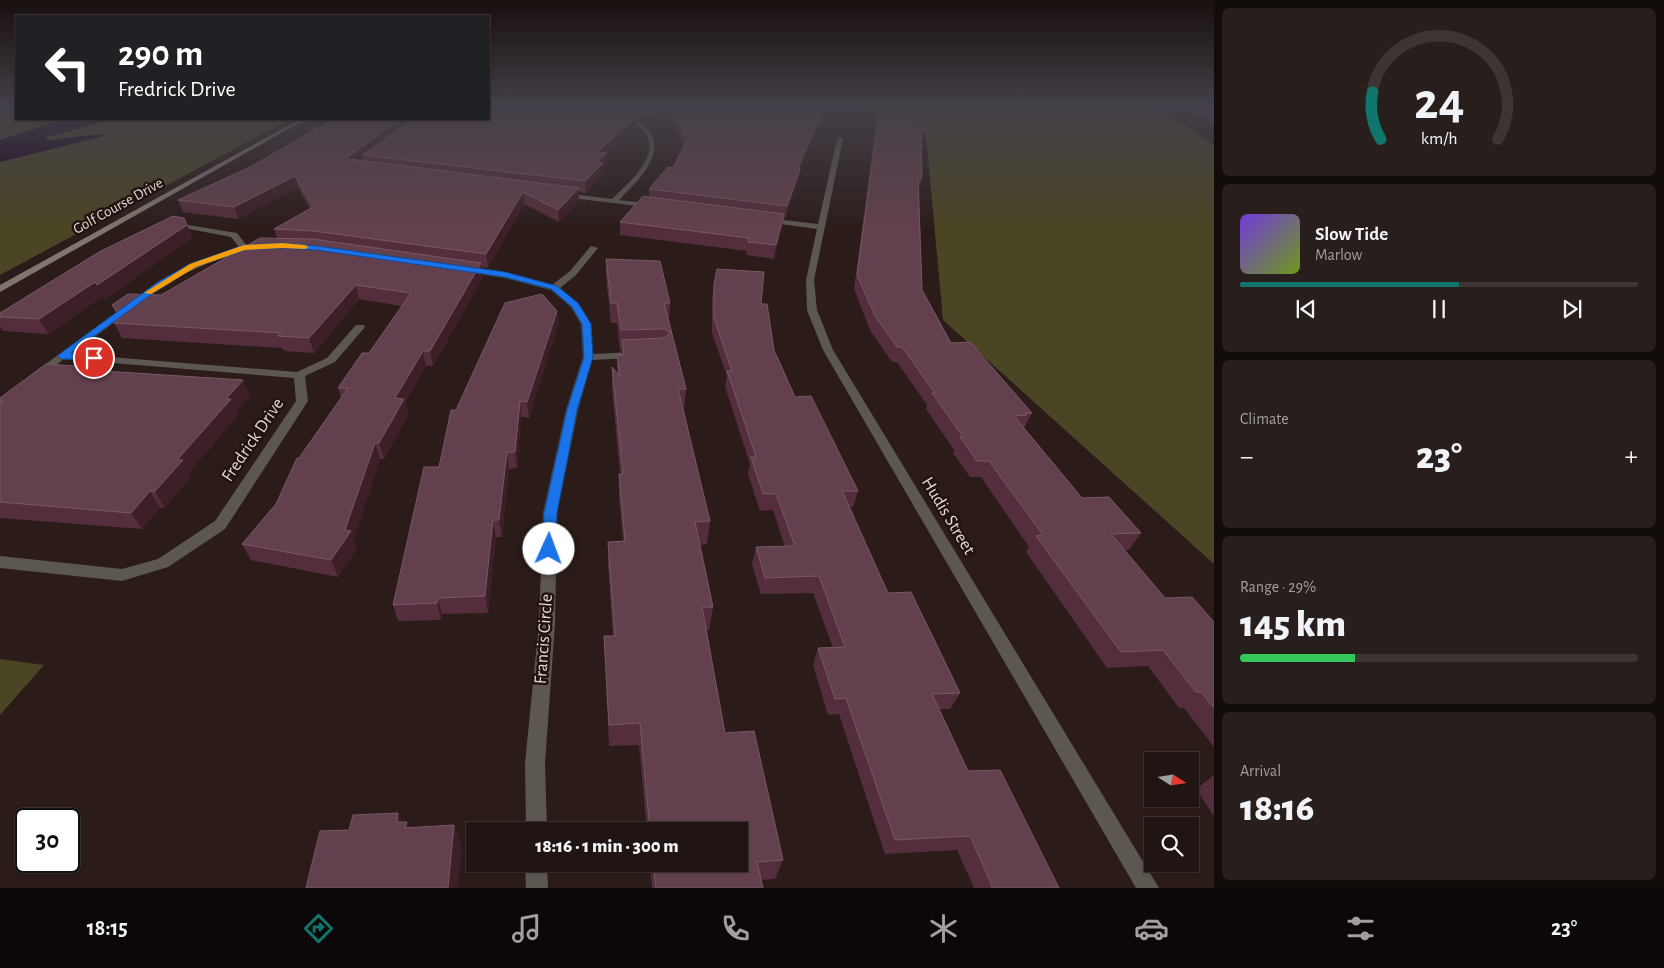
<!DOCTYPE html>
<html lang="en">
<head>
<meta charset="utf-8">
<style>
	body { margin:0; font-family:"Alegreya Sans",sans-serif; background:#281e1c; color:#f1f3f6; height:100vh; display:flex; flex-direction:column; font-size:19px; white-space:nowrap }
	* { box-sizing:border-box; margin:0 }
	p { font-size:16px; color:#a29fa0 }
	.icon { flex:none; width:28px; height:28px; fill:none; stroke:currentColor; stroke-width:2; stroke-linecap:round; stroke-linejoin:round }
	.map { position:relative; flex:1; overflow:hidden }
	.side { display:flex; flex-direction:column; gap:8px; padding:8px; background:#120c0a; width:450px }
	.side>* { flex:none }
	.top-card { position:absolute; left:15px; top:15px; width:475px; height:105px; border-radius:0px; box-shadow:0 1px 4px #0004,0 0 0 1px #3d3433; background:#202124; color:#fff; overflow:hidden }
	.needle { width:32px; rotate:102deg }
	.controls { position:absolute; left:1144px; top:752px; display:grid; gap:10px }
	.controls a { display:grid; place-items:center; width:55px; height:55px; border-radius:0px; background:#201513; box-shadow:0 1px 4px #0004,0 0 0 1px #3d3433; font-size:25px }
	.speed { position:absolute; left:15px; top:808px; display:flex; gap:10px; font-size:25px; font-weight:700; text-align:center }
	.speed>* { display:grid; place-content:center; width:65px; height:65px; border-radius:50%; background:#201513; box-shadow:0 1px 4px #0004,0 0 0 1px #3d3433; line-height:1 }
	.speed .limit { border:2px solid #111; border-radius:8px; background:#fff; color:#111 }
	.pin { position:absolute; display:grid; place-items:center; width:42px; height:42px; color:#fff; margin:-21px; border:2px solid #fff; border-radius:50%; box-shadow:0 1px 5px #0007 }
	.me { position:absolute; width:55px; margin:-28px; rotate:2deg; stroke-linejoin:round; filter:drop-shadow(0 0 4px #0008) }
	.turn { display:flex; align-items:center; gap:18px; height:105px; padding:0 20px; font-size:22px }
	.turn .icon { width:65px; height:65px; stroke-width:2.5 }
	.turn b { display:block; font-size:35px; line-height:42px }
	.big { font-size:38px; font-weight:800; line-height:1.1 }
	.side .tile { flex:1; display:flex; flex-direction:column; justify-content:center; gap:8px; min-width:0; padding:0 18px; border-radius:8px; background:#281e1c }
	.side .dial { align-items:center; gap:0 }
	.dial svg { height:130px; overflow:visible; fill:none; stroke:#3d3433; stroke-width:7; stroke-linecap:round; text-anchor:middle }
	.dial text { fill:#f1f3f6; stroke:none }
	.song { display:flex; align-items:center; gap:15px }
	.cover { width:60px; height:60px; border-radius:8px; background:linear-gradient(135deg,hsl(260 70% 55%),hsl(80 70% 35%)) }
	.played { height:5px; border-radius:2px; background:linear-gradient(90deg,#0f766e 55%,#3d3433 55%) }
	.keys { display:flex; justify-content:space-around; direction:ltr }
	.heat { display:flex; justify-content:space-between; align-items:center; font-size:28px; direction:ltr }
	.charge { height:8px; border-radius:4px; background:linear-gradient(90deg,#34c759 29%,#3d3433 0) }
	.trip { position:absolute; left:466px; top:822px; width:282px; height:50px; border-radius:0px; background:#201513; box-shadow:0 1px 4px #0004,0 0 0 1px #3d3433; font-weight:800; line-height:50px; text-align:center }
	.menu { display:flex; height:80px; justify-content:space-around; align-items:center; background:#0d0808; color:#a29fa0 }
	.menu .icon { width:35px; height:35px }
	.menu .on { color:#0f766e }
	.menu b { font-size:22px; color:#f1f3f6 }
	main { display:flex; flex:1; min-height:0 }
	.map>svg:first-child { display:block }
	.green { fill:#4a4524 }
	.water { fill:#16011a }
	.lines { fill:none; stroke-linecap:round; stroke-linejoin:round }
	.street { fill:#5d5752; fill-rule:evenodd }
	.secondary { fill:#7f766e; fill-rule:evenodd }
	.wall { fill:#542e3d }
	.shaded-wall { fill:#3d1f27 }
	.building { fill:#63404d; stroke:#785863 }
	.route { fill:#1a73e8; stroke:#114b97 }
	.slow { fill:#f59e0b }
	.labels { text-anchor:middle; dominant-baseline:central; stroke-width:5; stroke-linejoin:round; paint-order:stroke }
	.far-street-label { font-size:15px; fill:#e4d9d7; stroke:#211310 }
	.street-label { font-size:18px; fill:#e4d9d7; stroke:#211310 }
</style>
</head>
<body>
<main>
<div class="map">
<svg width="1214" height="888" viewBox="0 0 1214 888">
	<rect width="100%" height="100%" fill="#2b1c19"/>
	<!-- green -->
	<path class="green" d="M0,107H16V119H290L0,275Z
		M852,107H1156L1214,145V564L943,320L926,134Z
		M0,659L44,665L0,715Z"/>
	<!-- water -->
	<path class="water" d="M61,119H103L104,121L86,127L46,137L47,140C65,139 83,135 101,134L104,136L0,162V140Z"/>
	<g class="lines">
		<!-- street -->
		<path class="street" d="M609,107C619,106 630,115 637,120C675,146 642,177 619,200L652,204H655V208L563,197L559,195L563,193L612,199C627,184 663,155 644,132C636,120 620,116 609,107Z
			M840,137L843,139L814,280L817,310L833,350L1159,888H1136L823,350L807,310L806,280L817,229L766,222L762,220L766,218L818,224L837,139Z
			M176,223L237,233L247,246L260,245L264,247L222,257L184,274L148,297L72,354L297,372L327,358L356,325H364L365,327L335,362L305,376L308,401L225,529L168,567L122,581L0,568V556L122,569L158,559L215,521L296,401L294,378L64,359L41,376L37,377L32,374L159,281L197,261L239,247L231,237L179,227L175,225Z
			M591,246L598,248L576,275L560,288C589,311 590,317 593,354L633,352L638,355L633,358L592,360L578,410L557,513L555,623L545,763L547,831H526L525,763L539,623L543,513L566,410L583,357L581,324L571,307L551,290L505,278L465,272L461,269L465,266L505,272L552,285L570,271Z
			M525,864H547L548,888H526Z"/>
		<!-- secondary -->
		<path class="secondary" d="M300,119H306L0,292V285Z"/>
	</g>
	<!-- wall -->
	<path class="wall" d="M489,107H825L800,171L798,180L785,218H784L782,226L774,259L746,255L747,251L620,235V222L649,197V189L673,168L684,145L671,120L643,123L637,118V127L607,153V164L603,168V174L586,193L579,192V200L559,222L524,204L488,268L482,267L483,277L433,366H426L405,403L408,415L384,459H380L354,539L357,548L338,577L251,560L242,544L276,504L299,458L341,398L338,388L369,353L402,306L359,299L314,353L284,351L282,348L122,338L114,323L119,319L112,305L161,295L277,238L274,229L310,209L298,187L238,219L183,212L178,200L489,119Z
		M1182,107H1214V125Z
		M879,113L922,178L919,188L922,290L951,343L1032,413L1024,428L1082,498L1141,533L1129,550H1124L1165,598L1214,622V747L1184,708H1179L1148,666L1107,668L1026,552L1029,547L981,477H970L953,453L954,450L926,409L927,405L897,362H892L870,330L854,289L876,123Z
		M187,225L193,237L105,299L103,296L48,334L3,331L0,326V313Z
		M606,259L670,303L669,320L686,389L684,410L710,521L707,544L700,545L713,607L709,630H706L725,733L783,860L775,879L761,880L763,888H652L650,864H740V831H647L639,745L609,746L605,659L604,636H613L608,565V542L623,541L619,496V474H620L612,388V367L617,373V355H622V351H620L617,323H611L606,277Z
		M714,284L761,304L774,350L795,397L858,491L853,507H850L888,593L960,693L950,709H939L968,771L1059,888H974L957,850L885,854L839,714L828,715L813,665L818,648H833L813,593L761,594L752,564L756,547H785L773,510L760,511L748,474L750,464L725,387L727,376L712,333V298Z
		M557,311L558,325L529,418L521,417L517,468L509,469L502,537H496L488,613L442,614L441,620L398,621L393,605L439,467L456,410Z
		M108,371L243,380L250,396L236,411L238,415L189,472L191,476L164,508H160L142,529L0,518V398Z
		M1214,775V816L1196,789Z"/>
	<!-- shaded-wall -->
	<path class="shaded-wall" d="M824,107H825V109L800,171L798,180L785,218L787,206L798,168Z
		M672,110L671,120L643,123L644,114Z
		M637,117V127L607,153V164L603,168V174L586,193L585,181L597,152Z
		M400,119H415L363,155L364,157L350,168L348,157Z
		M295,176L298,187L238,219L234,207Z
		M579,188V200L559,222L558,210Z
		M523,192L524,204L488,268L486,254Z
		M784,214L782,226L774,259L776,245Z
		M187,225L193,237L105,299L97,285Z
		M481,263L483,277L433,366L430,351Z
		M95,282L103,296L48,334L39,319Z
		M356,285L359,299L314,353L309,338Z
		M557,311L558,325L529,418L527,402Z
		M423,351L426,366L405,403L408,415L384,459L379,443L395,398Z
		M243,380L250,396L236,411L238,415L189,472L191,476L164,508L155,491L177,460L226,399Z
		M520,401L521,417L517,468L515,452Z
		M375,443L380,459L354,539L357,548L338,577L331,560L345,530Z
		M507,452L509,469L502,537L499,520Z
		M150,491L160,508L142,529L131,513Z
		M493,520L496,537L488,613L485,596Z
		M438,598L442,614L441,620L437,603Z
		M398,813L405,828L407,822L417,842L397,822Z
		M454,825L462,846L458,888H448Z"/>
	<!-- building -->
	<path class="building" d="M489,107H620L637,117L597,152L607,153L597,162L603,163L585,181L363,155L413,119H489Z
		M634,107H824L798,168L800,169L787,206L649,189L668,167L673,168L687,139L672,110L644,114Z
		M1203,107H1214V113Z
		M879,113L904,120L921,130L922,178H918L922,290L951,343L970,342L1032,413H1025L1027,415L1014,416L1082,498L1109,497L1141,533L1111,534L1165,598L1192,597L1214,622V708L1201,692H1196L1163,650L1121,652L1036,536L1043,535L989,461H977L960,437H963L932,393H935L902,347H897L875,316L857,275Z
		M334,119H400L348,157L349,159L579,188L558,210L523,192L486,254L314,231L274,229L313,207L295,176L234,207L178,200L250,167Z
		M643,196L784,214L776,245L748,242L749,238L620,222Z
		M173,216L184,218L187,225L97,285L95,282L39,319L0,317V313L99,252Z
		M260,238L313,239L481,263L430,351H423L395,398L404,399L379,443H375L345,530L351,531L331,560L242,544L276,504L297,458H299L348,388H338L362,353H369L411,293L356,285L309,338L278,336L281,333L114,323L121,317L112,305L128,294L161,295Z
		M606,259L660,261L670,303H664L686,389H678L710,521L695,522L713,607H702L725,733L754,731L783,860L757,862L763,888H656L653,864H740V831H650L640,723L609,725L604,636H615L608,542L625,541L619,474H623L612,367L620,376L617,355H624L622,340L664,338L671,333L664,329L621,330L617,303H611Z
		M717,269L764,272L761,304H767L774,350L795,397L811,396L858,491H842L888,593L911,592L960,693L932,694L968,771L1000,770L1059,888H990H993L970,836L895,840L846,698L835,699L818,648L845,647L819,576L765,578L756,547L795,546L776,494H763L751,457H756L727,371H732L714,318V284Z
		M542,294L557,311L527,402L520,401L515,452H507L499,520H493L485,596L438,598L437,603L393,605L424,467H439L451,410H456L505,303Z
		M46,364L106,368L103,371L243,380L226,399H231L177,460H183L155,491H150L131,513L0,502V403L3,401H0V398Z
		M398,813L397,822H407L405,828L454,825L448,888H306L320,831L349,830L353,815Z"/>
	<!-- sky -->
	<linearGradient id="sky" x2="0" y2="1"><stop stop-color="#180f0e"/><stop offset="0.46" stop-color="#444049"/><stop offset="1" stop-color="#444049" stop-opacity="0"/></linearGradient>
	<rect width="1214" height="231" fill="url(#sky)"/>
	<!-- route -->
	<path class="route" d="M282,243L317,246L505,272L557,286L578,303L591,324L593,357L577,410L557,513L556,549L554,553L549,555L544,553L542,549L544,513L567,410L584,357L582,324L572,307L551,289L504,277L317,250L282,248L245,250L196,267L164,285L71,353L97,356V360L62,359L57,356L158,282L190,264L244,245Z"/>
	<!-- slow -->
	<path class="slow" d="M282,243L305,245L309,247L305,249L282,248L245,250L196,267L151,294L144,293L190,264L244,245Z"/>
	<g class="labels">
		<!-- far-street labels -->
		<g class="far-street-label">
			<text transform="translate(118 206) rotate(-29)">Golf Course Drive</text>
		</g>
		<!-- street labels -->
		<g class="street-label">
			<text transform="translate(253 440) rotate(-56)">Fredrick Drive</text>
			<text transform="translate(948 516) rotate(59)">Hudis Street</text>
			<text transform="translate(544 639) rotate(-86)">Francis Circle</text>
		</g>
	</g>
</svg>
<div class="controls">
<a><svg class="needle" viewBox="-14 -14 28 28"><path d="M0-13l5 13h-10z" fill="#e53935"/><path d="M0 13l5-13h-10z" fill="#a29fa0"/></svg></a>
<a><svg class="icon" aria-label="search" viewBox="0 0 24 24"><circle cx="10" cy="10" r="6"/><path d="M15 15l6 6"/></svg></a>
</div>
<div class="speed"><div class="limit">30</div></div>
<div class="pin" style="left:94px;top:358px;background:#d93025"><svg class="icon" aria-label="arrive" viewBox="0 0 24 24"><path d="M6 21V4h12l-3 4 3 4H6"/></svg></div>
<svg class="me" style="left:549px;top:549px" viewBox="-20 -20 40 40"><circle r="19" fill="#fff"/><path d="M0-13L10 11 0 6-10 11z" fill="#1a73e8"/></svg>
<div class="trip">18:16 · 1 min · 300 m</div>
<div class="top-card">
<div class="turn"><svg class="icon" aria-label="left" viewBox="0 0 24 24"><path d="M17 20v-9H6M10 6l-5 5 5 5"/></svg><div><b>290 m</b>Fredrick Drive</div></div>
</div>
</div>
<section class="side">
<div class="tile dial"><svg viewBox="0 0 100 80">
<path d="M14 69A42 42 0 1 1 86 69"/>
<path d="M14 69A42 42 0 0 1 9 40" stroke="#0f766e"/>
<text x="50" y="56" font-size="32" font-weight="700">24</text>
<text x="50" y="72" font-size="11">km/h</text>
</svg></div>
<div class="tile">
<div class="song"><i class="cover"></i><div><b>Slow Tide</b><p>Marlow</p></div></div>
<div class="played"></div>
<div class="keys"><svg class="icon" aria-label="previous" viewBox="0 0 24 24"><path d="M18 5L8 12l10 7zM5 5v14"/></svg><svg class="icon" aria-label="pause" viewBox="0 0 24 24"><path d="M8 5v14M16 5v14"/></svg><svg class="icon" aria-label="next" viewBox="0 0 24 24"><path d="M6 5l10 7-10 7zM19 5v14"/></svg></div>
</div>
<div class="tile"><p>Climate</p>
<div class="heat"><a>−</a><b class="big">23°</b><a>+</a></div>
</div>
<div class="tile"><p>Range · 29%</p><b class="big">145 km</b><div class="charge"></div></div>
<div class="tile"><p>Arrival</p><b class="big">18:16</b></div>
</section>
</main>
<nav class="menu">
<b>18:15</b>
<svg class="icon on" aria-label="directions" viewBox="0 0 24 24"><path d="M12 3l9 9-9 9-9-9zM9 14v-3h6M13 9l2 2-2 2"/></svg>
<svg class="icon" aria-label="music" viewBox="0 0 24 24"><path d="M9 18V5l10-2v13"/><circle cx="6" cy="18" r="3"/><circle cx="16" cy="16" r="3"/></svg>
<svg class="icon" aria-label="phone" viewBox="0 0 24 24"><path d="M5 4h4l2 5-3 2q2 4 5 5l2-3 5 2v4C11 20 4 13 5 4z"/></svg>
<svg class="icon" aria-label="climate" viewBox="0 0 24 24"><path d="M12 3v18M4 7l16 10M4 17L20 7"/></svg>
<svg class="icon" aria-label="car" viewBox="0 0 24 24"><path d="M5 17H2v-5l4-1 3-4h7l3 4 3 1v5h-3M9 17h6M6 11h13"/><circle cx="7" cy="17" r="2"/><circle cx="17" cy="17" r="2"/></svg>
<svg class="icon" aria-label="filters" viewBox="0 0 24 24"><path d="M4 7h16M4 17h16"/><circle cx="9" cy="7" r="2"/><circle cx="15" cy="17" r="2"/></svg>
<b>23°</b>
</nav>
</body>
</html>
